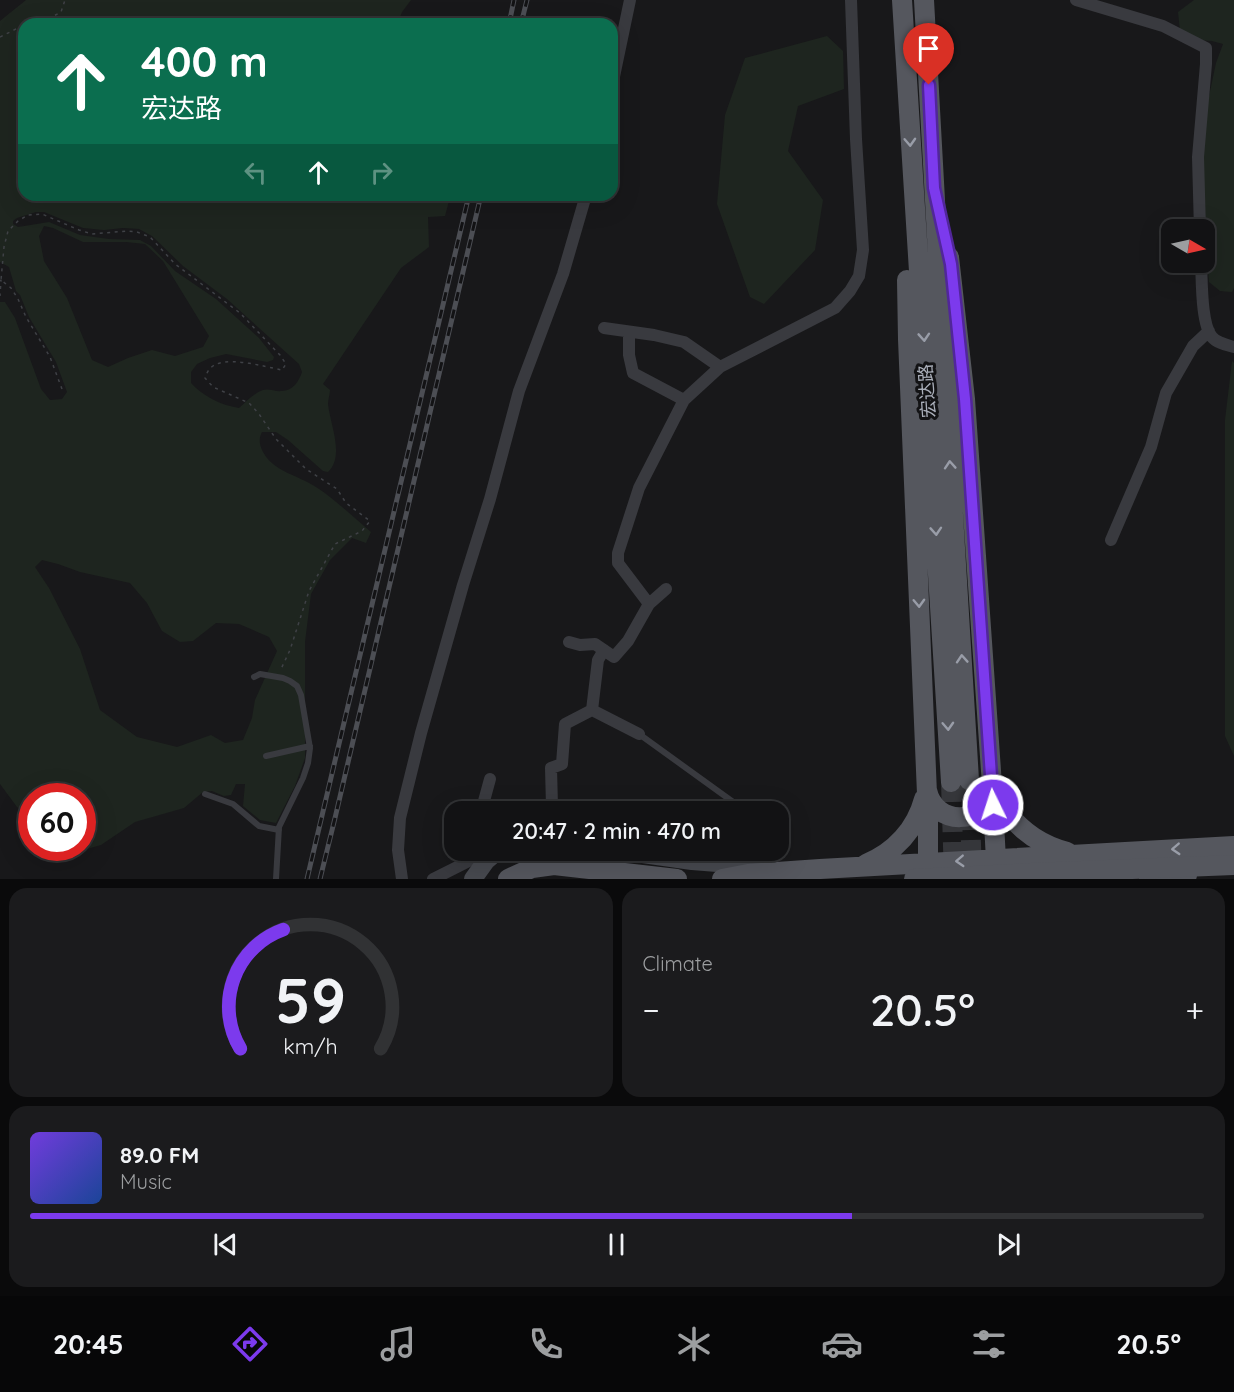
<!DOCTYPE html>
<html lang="en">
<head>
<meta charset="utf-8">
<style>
	body { margin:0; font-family:Quicksand,"Noto Sans SC",sans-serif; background:#1b1b1d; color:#f1f3f6; height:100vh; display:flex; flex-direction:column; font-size:22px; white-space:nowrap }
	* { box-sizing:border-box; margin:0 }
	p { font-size:20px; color:#9c9ea0 }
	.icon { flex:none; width:33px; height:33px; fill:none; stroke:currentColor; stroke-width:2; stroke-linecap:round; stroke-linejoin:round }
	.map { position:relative; height:879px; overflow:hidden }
	.drawer { display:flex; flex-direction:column; gap:9px; padding:9px; background:#0a0a0b; flex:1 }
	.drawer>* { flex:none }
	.banner { position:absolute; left:18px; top:18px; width:600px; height:183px; border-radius:18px; box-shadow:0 6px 24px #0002,0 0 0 2px #313234; background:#0b6e4f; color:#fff; overflow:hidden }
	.needle { width:39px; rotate:99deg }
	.fabs { position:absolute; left:1161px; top:219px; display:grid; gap:12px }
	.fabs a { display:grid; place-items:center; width:54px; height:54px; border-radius:12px; background:#121214; box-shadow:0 6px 24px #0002,0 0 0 2px #313234; font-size:30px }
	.speed { position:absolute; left:18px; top:783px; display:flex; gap:12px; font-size:30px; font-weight:700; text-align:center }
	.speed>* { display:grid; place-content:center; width:78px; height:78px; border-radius:50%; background:#121214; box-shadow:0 6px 24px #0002,0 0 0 2px #313234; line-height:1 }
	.speed .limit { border:9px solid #d22; background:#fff; color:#111 }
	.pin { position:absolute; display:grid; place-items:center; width:51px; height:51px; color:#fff; margin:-62px -26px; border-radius:50% 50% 50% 0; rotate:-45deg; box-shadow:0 0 6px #0007 }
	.pin .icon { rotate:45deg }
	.me { position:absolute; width:66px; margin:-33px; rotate:356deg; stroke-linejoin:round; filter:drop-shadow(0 0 4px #0008) }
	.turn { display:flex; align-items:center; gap:21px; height:126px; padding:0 24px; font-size:27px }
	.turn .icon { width:78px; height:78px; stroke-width:2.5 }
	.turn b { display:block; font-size:42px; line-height:51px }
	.lanes { display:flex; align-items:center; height:57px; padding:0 24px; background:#0003; justify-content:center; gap:30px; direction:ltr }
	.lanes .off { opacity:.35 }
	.big { font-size:45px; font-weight:600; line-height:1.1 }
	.drawer .tile { flex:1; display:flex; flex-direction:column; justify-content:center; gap:9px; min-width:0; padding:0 21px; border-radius:18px; background:#1b1b1d }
	.drawer .dial { align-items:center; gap:0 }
	.dial svg { height:156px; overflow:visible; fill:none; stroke:#313234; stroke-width:7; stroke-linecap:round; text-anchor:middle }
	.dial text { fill:#f1f3f6; stroke:none }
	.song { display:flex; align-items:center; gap:18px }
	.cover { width:72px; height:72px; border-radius:9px; background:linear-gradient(135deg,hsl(260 70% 55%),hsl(220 70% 35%)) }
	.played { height:6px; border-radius:3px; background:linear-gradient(90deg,#7c3aed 70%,#313234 70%) }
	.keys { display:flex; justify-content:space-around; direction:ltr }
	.heat { display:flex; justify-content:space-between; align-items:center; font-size:33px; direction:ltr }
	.drawer .tiles { flex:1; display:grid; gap:9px; grid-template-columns:1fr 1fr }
	.tile:last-child { grid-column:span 2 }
	.trip { position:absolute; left:444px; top:801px; width:345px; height:60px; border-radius:18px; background:#121214; box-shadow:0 6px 24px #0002,0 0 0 2px #313234; font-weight:600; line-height:60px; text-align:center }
	.tab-bar { display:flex; height:96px; justify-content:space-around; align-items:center; background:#070708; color:#9c9ea0 }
	.tab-bar .icon { width:42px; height:42px }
	.tab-bar .current { color:#7c3aed }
	.tab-bar b { font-size:27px; color:#f1f3f6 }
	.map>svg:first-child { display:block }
	.green { fill:#1e251f; fill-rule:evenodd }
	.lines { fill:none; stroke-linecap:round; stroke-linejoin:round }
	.primary-tunnel { stroke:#35363a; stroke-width:20; stroke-dasharray:20 10; stroke-linecap:butt }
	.path { stroke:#3f4146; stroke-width:1.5; stroke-dasharray:3 4.5; stroke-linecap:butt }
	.lane { stroke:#393a3f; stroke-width:6 }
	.street { stroke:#393a3f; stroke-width:12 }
	.secondary { stroke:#47494f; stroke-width:18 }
	.primary { stroke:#55575e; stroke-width:20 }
	.rail-casing { stroke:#4c4e54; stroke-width:5 }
	.rail { stroke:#131315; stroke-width:3; stroke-dasharray:9; stroke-linecap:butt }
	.primary-bridge { stroke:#55575e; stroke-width:20 }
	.oneway { stroke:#999da8 }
	.route-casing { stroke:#51269a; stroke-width:15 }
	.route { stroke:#7c3aed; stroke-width:10 }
	.labels { text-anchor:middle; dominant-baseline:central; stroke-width:6; stroke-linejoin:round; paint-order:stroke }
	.street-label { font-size:18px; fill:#aaafba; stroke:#131315 }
</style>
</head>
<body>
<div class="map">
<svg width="1234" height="879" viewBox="0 0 1234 879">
	<rect width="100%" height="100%" fill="#18181a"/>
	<!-- green -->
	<path class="green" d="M26,0H411L402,12L397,24H24V195H446L449,201L445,216L428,217L429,247L401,268L323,384L330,390C330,394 328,399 328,404C330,424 345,456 328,472L323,471L288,440L276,432H262C257,441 261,450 267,458C278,472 301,477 316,487C336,500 353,517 371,532L366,543L352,538L330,560L311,594L305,642V758L295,786L276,823L260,820L243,806L245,784H236L231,795L224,796L212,791L203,792L184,808L135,822L101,845L80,851L74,848H82V796H32L31,817L17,807L0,784V302H5L15,318L41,389L50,400L62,399L67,392L56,362L29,317L20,295L16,291L9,267L0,262V21ZM36,212H44L83,228L104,230L123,228L139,229L152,236L183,266L227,299L299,364L302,372C299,381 293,391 282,391C275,392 269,388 263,390C254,393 246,402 239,408C220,405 203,396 191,383V372L197,364L210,358L226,354L267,362L273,360L274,357L259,338L216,299L175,271L151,246L140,240L109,239L80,235L49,222L18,227L13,224V221L17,218ZM44,226L53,228L83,242H126L145,244L163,261L209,336L203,347L175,356L152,350L128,358L108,367L92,360L67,298L44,261L39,236ZM42,560L58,564L80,572L130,583L147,603L162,631L180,642L193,641L216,623L239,624L269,637L277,651L255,700L252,718L243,740L225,743L211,735L177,747L137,737L100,710L80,649L49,588L35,567Z
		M1194,0H1234V288L1232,292L1220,291L1209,282L1200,181L1208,101L1216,63L1223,44L1212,41L1199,40L1180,31L1178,12Z
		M827,36L843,51L844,89L798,106L788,151L823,200L815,250L764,304L750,297L717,204L725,115L745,58Z
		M1232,361L1234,363V756L1225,736V420Z"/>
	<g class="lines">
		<!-- primary-tunnel -->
		<path class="primary-tunnel" d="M969,780L972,876
			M951,782L954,878"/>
		<!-- path -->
		<path class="path" d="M27,24L40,18H50L61,12L65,0
			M0,37L24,25
			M0,281L1,280L0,296
			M62,389L50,357L26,317L18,299L11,288L1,280L4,247L8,231L18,221L28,215L42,214L79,230L92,234L128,231L137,232L150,237L175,264L240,313L280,355L286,364L282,370C265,367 220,353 209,370C207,372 206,376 205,378L213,387L249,403L259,414L276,439L306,469L337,489L346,503L370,521L362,531L335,544L309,591L290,650L281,669"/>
		<!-- lane -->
		<path class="lane" d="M254,677L260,674L283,678L290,681L297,686L301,695L310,748L308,763L303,778L279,827L276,879
			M639,734L747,812
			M266,756L310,746
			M205,794L233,804L259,826L279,830"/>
		<!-- street -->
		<path class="street" d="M1076,0L1163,26L1206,48V64L1198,157L1200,230
			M612,86L630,0
			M1201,262C1202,280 1201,324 1212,337C1217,343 1227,345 1234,347
			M604,328L654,335L684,342L720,367
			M629,332V355L633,373L684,400
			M1111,540L1151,447L1166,393L1193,346L1209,331
			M649,604L666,589
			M569,642L580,645L595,644L614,657L628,641L649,604L618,563V553L639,488L684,400L720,367L835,308L850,291L859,276L863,250L856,139L851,0
			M592,710L598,660L604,650
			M481,812L490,779
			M522,812L552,806L551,768L562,764L565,724L592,710L639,734
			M402,879L398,850L400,818L421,733L463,585L490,499L519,391L563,274L586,195
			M433,879L469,861L479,850"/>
		<!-- secondary -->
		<path class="secondary" d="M615,850L692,861L768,867
			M473,879L486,861L499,850"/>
		<!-- primary -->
		<path class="primary" d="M902,0C917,261 936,521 951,782
			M924,0L945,382L969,780
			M949,257L965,399L992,785L997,879
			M907,280L908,339L928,818V879
			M927,790C935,827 986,826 992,788
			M995,792C1010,823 1033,843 1067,852
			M866,864C895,852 916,829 924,799
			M508,879L532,868L554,865L677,879
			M722,879L748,874L820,869L1234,846
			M1149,879L1187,875"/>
		<!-- rail casing -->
		<g class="rail-casing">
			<path id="rail" d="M509,24L514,0
				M521,24L527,0
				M307,879L469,195
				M320,879L335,818L481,195"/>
		</g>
		<!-- rail -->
		<use href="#rail" class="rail"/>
		<!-- primary-bridge -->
		<path class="primary-bridge" d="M914,879L1031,873L1234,865"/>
	</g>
	<!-- one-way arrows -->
	<defs><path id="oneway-chevron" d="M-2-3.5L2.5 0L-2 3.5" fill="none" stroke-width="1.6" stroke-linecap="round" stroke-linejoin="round" transform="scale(1.5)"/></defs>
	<g class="oneway">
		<use href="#oneway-chevron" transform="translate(910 142) rotate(87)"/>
		<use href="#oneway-chevron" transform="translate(924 337) rotate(86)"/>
		<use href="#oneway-chevron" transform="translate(950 465) rotate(-94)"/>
		<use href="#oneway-chevron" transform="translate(936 531) rotate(86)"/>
		<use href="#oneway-chevron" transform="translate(919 603) rotate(88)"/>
		<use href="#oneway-chevron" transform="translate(962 659) rotate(-94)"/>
		<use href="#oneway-chevron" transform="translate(948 726) rotate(87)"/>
		<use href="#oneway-chevron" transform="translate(1176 849) rotate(177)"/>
		<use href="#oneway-chevron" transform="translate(960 861) rotate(177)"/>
	</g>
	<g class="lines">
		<!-- route casing -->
		<g class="route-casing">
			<path id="route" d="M929,85L934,188L951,264L965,399L993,805"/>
		</g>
		<!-- route -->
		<use href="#route" class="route"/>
	</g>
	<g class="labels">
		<!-- street labels -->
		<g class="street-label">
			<text transform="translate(927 391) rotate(-94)">宏达路</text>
		</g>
	</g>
</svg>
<div class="fabs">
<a><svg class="needle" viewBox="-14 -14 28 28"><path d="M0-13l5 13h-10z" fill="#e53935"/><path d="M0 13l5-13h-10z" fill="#9c9ea0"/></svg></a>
</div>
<div class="speed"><div class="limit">60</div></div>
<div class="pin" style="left:929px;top:85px;background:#d93025"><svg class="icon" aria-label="arrive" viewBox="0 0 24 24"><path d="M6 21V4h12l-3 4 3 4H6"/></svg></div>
<svg class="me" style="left:993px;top:805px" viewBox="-20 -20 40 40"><circle r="17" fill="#7c3aed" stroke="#fff" stroke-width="3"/><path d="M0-11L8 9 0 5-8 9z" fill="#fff"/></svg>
<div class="trip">20:47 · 2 min · 470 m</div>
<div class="banner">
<div class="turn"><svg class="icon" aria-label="ahead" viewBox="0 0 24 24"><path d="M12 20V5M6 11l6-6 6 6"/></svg><div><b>400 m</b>宏达路</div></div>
<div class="lanes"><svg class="icon off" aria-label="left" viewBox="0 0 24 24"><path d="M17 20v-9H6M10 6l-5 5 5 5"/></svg><svg class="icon" aria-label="ahead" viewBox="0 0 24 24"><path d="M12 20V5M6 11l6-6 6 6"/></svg><svg class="icon off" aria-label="right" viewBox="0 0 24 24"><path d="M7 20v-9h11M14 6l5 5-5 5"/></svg></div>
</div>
</div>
<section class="drawer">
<div class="tiles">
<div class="tile dial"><svg viewBox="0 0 100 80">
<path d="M14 69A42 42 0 1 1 86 69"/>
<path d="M14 69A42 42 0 0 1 36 8" stroke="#7c3aed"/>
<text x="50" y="56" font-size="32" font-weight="700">59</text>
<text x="50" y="72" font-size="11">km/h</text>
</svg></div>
<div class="tile"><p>Climate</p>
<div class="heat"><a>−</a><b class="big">20.5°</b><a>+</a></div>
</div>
<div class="tile">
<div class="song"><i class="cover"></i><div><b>89.0 FM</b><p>Music</p></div></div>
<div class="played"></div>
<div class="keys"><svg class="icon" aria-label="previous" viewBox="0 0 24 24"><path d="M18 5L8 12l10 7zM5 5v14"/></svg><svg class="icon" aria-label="pause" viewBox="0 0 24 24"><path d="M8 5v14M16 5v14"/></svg><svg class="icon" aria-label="next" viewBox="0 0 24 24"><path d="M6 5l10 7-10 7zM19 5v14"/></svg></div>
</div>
</div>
</section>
<nav class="tab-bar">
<b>20:45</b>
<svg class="icon current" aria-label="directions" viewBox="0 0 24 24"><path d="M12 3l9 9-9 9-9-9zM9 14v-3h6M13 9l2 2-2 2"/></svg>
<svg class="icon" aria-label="music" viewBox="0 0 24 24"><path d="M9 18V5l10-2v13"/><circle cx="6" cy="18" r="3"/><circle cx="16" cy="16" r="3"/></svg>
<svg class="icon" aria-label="phone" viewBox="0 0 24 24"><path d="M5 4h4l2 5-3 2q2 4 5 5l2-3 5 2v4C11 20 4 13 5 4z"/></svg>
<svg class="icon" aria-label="climate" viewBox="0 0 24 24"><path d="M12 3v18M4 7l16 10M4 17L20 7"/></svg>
<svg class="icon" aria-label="car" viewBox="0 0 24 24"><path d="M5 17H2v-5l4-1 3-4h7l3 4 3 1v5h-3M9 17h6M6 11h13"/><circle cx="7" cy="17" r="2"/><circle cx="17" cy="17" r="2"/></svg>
<svg class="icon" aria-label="filters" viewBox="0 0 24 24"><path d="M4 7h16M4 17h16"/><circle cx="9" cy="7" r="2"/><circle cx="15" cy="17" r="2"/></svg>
<b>20.5°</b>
</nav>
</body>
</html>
